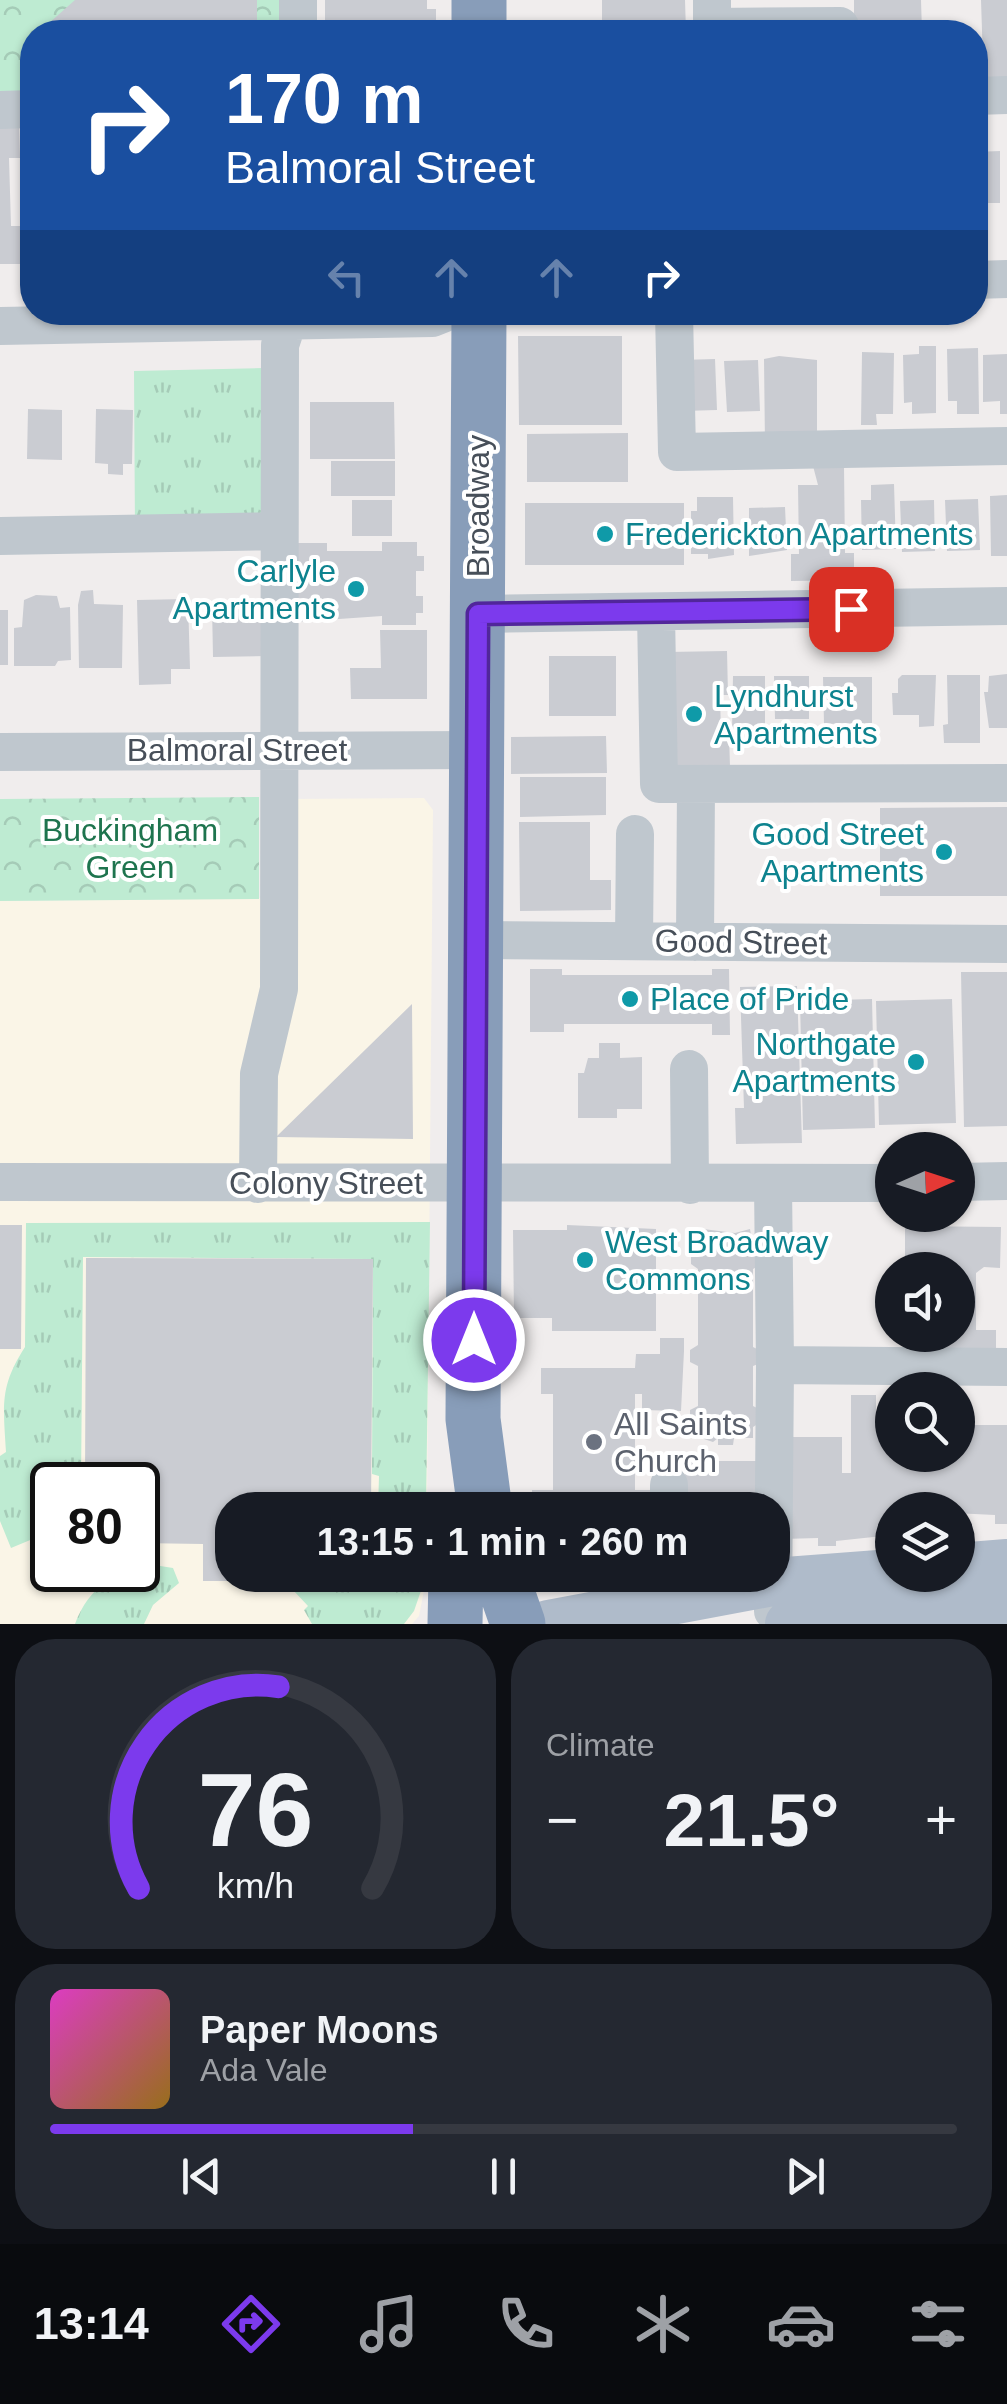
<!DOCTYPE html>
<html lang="en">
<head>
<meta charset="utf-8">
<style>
	body { margin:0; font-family:Helvetica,sans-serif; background:#242831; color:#f1f3f6; height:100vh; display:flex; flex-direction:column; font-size:38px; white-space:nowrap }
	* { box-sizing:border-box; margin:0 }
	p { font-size:32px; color:#9ea1a6 }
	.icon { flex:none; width:55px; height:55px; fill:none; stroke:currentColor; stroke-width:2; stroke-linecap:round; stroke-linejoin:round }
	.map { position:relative; height:1624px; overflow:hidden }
	.side { display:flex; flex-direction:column; gap:15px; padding:15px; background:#0d0f14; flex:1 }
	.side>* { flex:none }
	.banner { position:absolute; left:20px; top:20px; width:968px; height:305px; border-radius:40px; box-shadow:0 2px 8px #0004; background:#1a4fa0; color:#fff; overflow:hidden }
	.needle { width:65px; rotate:87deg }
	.fabs { position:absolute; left:875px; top:1132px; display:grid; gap:20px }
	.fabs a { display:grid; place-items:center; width:100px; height:100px; border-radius:50%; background:#171b24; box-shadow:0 2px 8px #0004; font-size:50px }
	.speed { position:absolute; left:30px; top:1462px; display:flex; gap:20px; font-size:50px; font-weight:700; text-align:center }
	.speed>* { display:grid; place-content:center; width:130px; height:130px; border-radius:50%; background:#171b24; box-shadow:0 2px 8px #0004; line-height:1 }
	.speed .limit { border:5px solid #111; border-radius:15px; background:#fff; color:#111 }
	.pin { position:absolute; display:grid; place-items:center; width:85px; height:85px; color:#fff; margin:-42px; border-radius:20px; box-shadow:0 5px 15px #0006 }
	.me { position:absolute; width:110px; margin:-55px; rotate:0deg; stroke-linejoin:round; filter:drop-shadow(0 0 8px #0008) }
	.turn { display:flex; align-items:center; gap:35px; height:210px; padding:0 40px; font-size:45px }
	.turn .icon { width:130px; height:130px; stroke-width:2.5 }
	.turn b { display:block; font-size:70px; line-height:85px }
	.lanes { display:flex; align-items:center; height:95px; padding:0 40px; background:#0003; justify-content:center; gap:50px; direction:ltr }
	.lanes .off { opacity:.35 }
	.big { font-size:75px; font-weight:700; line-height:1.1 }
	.side .card { flex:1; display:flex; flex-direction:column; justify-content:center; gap:15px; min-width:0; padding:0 35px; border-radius:40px; background:#242831 }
	.side .dial { align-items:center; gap:0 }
	.dial svg { height:260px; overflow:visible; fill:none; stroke:#363941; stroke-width:7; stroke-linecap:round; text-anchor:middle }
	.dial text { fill:#f1f3f6; stroke:none }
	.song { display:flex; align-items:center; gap:30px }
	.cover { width:120px; height:120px; border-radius:15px; background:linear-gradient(135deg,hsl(310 70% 55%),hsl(40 70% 35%)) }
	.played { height:10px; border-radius:5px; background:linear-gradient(90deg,#7c3aed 40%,#363941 40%) }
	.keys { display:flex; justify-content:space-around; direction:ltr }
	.heat { display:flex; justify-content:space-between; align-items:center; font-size:55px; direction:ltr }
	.side .tiles { flex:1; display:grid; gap:15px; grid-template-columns:1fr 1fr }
	.card:last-child { grid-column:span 2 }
	.trip { position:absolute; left:215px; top:1492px; width:575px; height:100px; border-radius:40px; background:#171b24; box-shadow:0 2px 8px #0004; font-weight:700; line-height:100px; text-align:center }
	.menu { display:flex; height:160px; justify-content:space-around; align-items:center; background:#090b0e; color:#9ea1a6 }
	.menu .icon { width:70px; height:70px }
	.menu .current { color:#7c3aed }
	.menu b { font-size:45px; color:#f1f3f6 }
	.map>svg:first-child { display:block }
	.commercial { fill:#faf5e7; fill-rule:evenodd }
	.grass { fill:url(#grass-tufts) }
	.park { fill:url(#park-crowns) }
	.building { fill:#caccd2 }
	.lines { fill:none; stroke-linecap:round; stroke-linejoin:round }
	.minor { stroke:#bfc7ce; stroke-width:38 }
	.major { stroke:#afbbca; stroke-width:48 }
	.highway { stroke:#889db9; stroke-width:55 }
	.route-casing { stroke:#51269a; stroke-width:25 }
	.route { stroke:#7c3aed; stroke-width:18 }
	.culture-dot { fill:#0f9aa8; stroke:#fff; stroke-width:4 }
	.worship-dot { fill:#6b7280; stroke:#fff; stroke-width:4 }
	.labels { text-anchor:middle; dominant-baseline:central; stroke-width:8; stroke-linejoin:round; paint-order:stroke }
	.street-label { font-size:32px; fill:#474f59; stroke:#fff }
	.culture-label { font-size:32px; fill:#0d838f; stroke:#fff; text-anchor:start }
	.park-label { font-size:32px; fill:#1e744e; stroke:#fff }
	.worship-label { font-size:32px; fill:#5b616d; stroke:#fff; text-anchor:start }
</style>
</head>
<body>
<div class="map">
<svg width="1007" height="1624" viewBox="0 0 1007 1624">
	<defs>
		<pattern id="grass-tufts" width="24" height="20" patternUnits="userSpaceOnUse" patternTransform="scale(2.5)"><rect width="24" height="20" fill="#beebd2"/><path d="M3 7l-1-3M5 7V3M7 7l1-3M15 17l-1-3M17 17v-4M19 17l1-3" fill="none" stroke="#a5cbb7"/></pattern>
		<pattern id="park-crowns" width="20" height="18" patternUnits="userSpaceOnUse" patternTransform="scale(2.5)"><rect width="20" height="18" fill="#beebd2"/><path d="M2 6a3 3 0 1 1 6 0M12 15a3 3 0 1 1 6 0" fill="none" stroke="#a5cbb7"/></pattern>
	</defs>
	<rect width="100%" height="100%" fill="#f0eded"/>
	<!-- commercial -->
	<path class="commercial" d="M424,798L433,810L427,1510H232V1575H427L419,1616L412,1624H0V901L289,898L291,799ZM52,1485H138V1570H52Z"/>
	<!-- grass -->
	<path class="grass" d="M263,368L264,532L135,534L134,371Z
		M430,1222L426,1510H378L379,1476L372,1474L373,1259L83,1257L81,1485H52V1531L11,1548L0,1521V1456L6,1452C3,1403 0,1386 25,1347L26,1223Z
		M154,1565L173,1568L179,1583L153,1605L144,1624H75C89,1586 119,1567 154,1565Z
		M411,1575H425V1579L414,1611L404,1624H312L304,1610L308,1606L292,1589L296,1579L309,1575L368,1586L406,1584Z"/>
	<!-- park -->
	<path class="park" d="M0,0H286L287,32H32V102L0,103Z
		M259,797V899L0,901V799Z"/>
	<!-- building -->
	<path class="building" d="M75,0H257V32H39Z
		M325,0H427V9H436V32H338V26H325Z
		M602,0H685L686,32H602Z
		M854,0H921L922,32H854Z
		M981,0H1007V86L975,87V61H983Z
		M0,124H19L20,158H9L11,226H20L21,264H0Z
		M1000,151V203H986V210H975V152Z
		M518,336H622V425H519Z
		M919,346H936V413L912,414V402L904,403L903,355L919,354Z
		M978,348L979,414H957V401H948L947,349Z
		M862,352L894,353L893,414H876L877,425H861Z
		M1007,354V414H1000V401L983,402V355Z
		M779,356L817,360V445L765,446L764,359Z
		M715,359L717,410L683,411L681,360Z
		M758,360L760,411L727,412L724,361Z
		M310,402H394L395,459H310Z
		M28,409L62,410V460L27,459Z
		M96,409L133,410L132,464H123V475L108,474V464L95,463Z
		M628,433V482H527V434Z
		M331,461H395V496H331Z
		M813,466H844L845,553H854V580L791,581V554H799L798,485H818Z
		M894,484L896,549L862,550L861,500H871V485Z
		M1007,495V556H991L990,496Z
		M697,497H733L734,555L708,559V554H691V511H697Z
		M978,499L980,550L947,551L945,500Z
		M352,500H392V536H352Z
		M934,500L935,551L902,552L900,501Z
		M525,503H684V565H525Z
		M785,507L787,550L749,556V508Z
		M382,542H417V556H424V571H416V596H423V613H416V625H382V616L296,622V543H327V551H382Z
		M93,590L94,604L123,605L122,668H79L78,605L81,591Z
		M36,595L57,596L60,608L70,607L71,660L58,661L55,666H14V628L22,627L24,600Z
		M188,599L190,669H171V684L139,685L137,600Z
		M266,605L267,656L213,657L212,606Z
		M0,610H8V665H0Z
		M380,630H427V699H351L350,668H381Z
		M727,651L728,695H720L721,734L729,733L730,767L668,768L667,652Z
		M549,656H616V716H549Z
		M1007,674V728H989L984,692H988L989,676Z
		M902,675H936L934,726L919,727V715H893L892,693H898V679Z
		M947,675H980V743H944L943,725L948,724Z
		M733,676H765V732H732Z
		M774,676H809V719H775Z
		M823,677H872V723L824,724Z
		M606,736L607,773L511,774V737Z
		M520,777H606V815L520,817Z
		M1007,807V896H880V808Z
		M519,822H590V880H611V910L520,911Z
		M530,969H562V975H712V969H729L730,1035H712V1024H564V1032H530Z
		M961,972H1007V1126L964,1127Z
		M797,986L802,1143L736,1144L735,1108H744L740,987Z
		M872,999L875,1128L803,1130L800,1001Z
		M952,999L956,1123L879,1125L876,1001Z
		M412,1004L413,1139L276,1137Z
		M599,1043H620V1058L642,1057V1109H617V1118H578V1073H584L588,1058H599Z
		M0,1225H22L21,1349H0Z
		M567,1225L656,1229V1331H552V1318H514L513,1230H567Z
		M905,1226L1001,1227L1000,1268L984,1267L976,1273V1330H996V1360L903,1359V1335H958V1270H919V1259H905Z
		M703,1229L735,1233L750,1229L753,1248L762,1253V1264L753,1269V1347L761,1351V1363L753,1366V1406L761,1410V1422L753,1427V1438H734L733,1445H718V1438L713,1442L698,1437V1426L690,1422V1410L698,1406V1366L690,1362V1350L698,1345V1269L691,1264V1253L698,1248V1233Z
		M86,1258L373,1259L371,1510H232V1575H255V1581H203V1544L138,1543V1485H85Z
		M660,1338H684V1351L681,1411L642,1410V1394H635V1490H654L653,1510H532V1490H553V1394H541V1368H635L636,1354H660Z
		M851,1395H876V1425H892V1455H958V1425H1007V1524H995V1515L892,1510V1535L836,1541V1546H818V1538L783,1539V1437H842V1473H851Z
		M685,1461H761V1510H685Z"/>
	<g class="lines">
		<!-- minor -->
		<path class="minor" d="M712,0V27L840,26
			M298,32V0
			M975,96L1007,95
			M0,110L32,109
			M975,280L1007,279
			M674,312L677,452L1007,446
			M0,326L432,318L447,312
			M0,536L278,531
			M656,613L659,784L1007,783
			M478,614L1007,606
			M0,752L475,750
			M475,940L1007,944
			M634,941L635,834
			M695,942L696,784
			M689,1069L690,1185
			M0,1182L892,1183
			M958,1182L1007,1181
			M258,1184L259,1074L279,989L280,345L291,312
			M773,1184L775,1365
			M669,1510V1485
			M773,1611L775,1365L1007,1367"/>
		<!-- major -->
		<path class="major" d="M958,1567L1007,1563
			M548,1624L773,1582L892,1573
			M789,1624L1007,1600"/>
		<!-- highway -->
		<path class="highway" d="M479,32V0
			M479,312L473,1419L485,1510
			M501,1575L518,1624
			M455,1624L456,1575"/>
	</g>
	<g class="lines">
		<!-- route casing -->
		<g class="route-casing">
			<path id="route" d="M474,1340L478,614L851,609"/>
		</g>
		<!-- route -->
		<use href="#route" class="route"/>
	</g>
	<!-- markers -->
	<g class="culture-dot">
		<circle cx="605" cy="534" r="10"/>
		<circle cx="356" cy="589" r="10"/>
		<circle cx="694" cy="714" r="10"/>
		<circle cx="944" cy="852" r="10"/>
		<circle cx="630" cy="999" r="10"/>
		<circle cx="916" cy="1062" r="10"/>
		<circle cx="585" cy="1260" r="10"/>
	</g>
	<circle class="worship-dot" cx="594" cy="1442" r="10"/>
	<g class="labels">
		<!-- street labels -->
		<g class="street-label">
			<text transform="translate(478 506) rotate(-90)">Broadway</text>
			<text x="237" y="750">Balmoral Street</text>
			<text transform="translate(741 942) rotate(1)">Good Street</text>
			<text x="326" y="1183">Colony Street</text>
		</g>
		<!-- culture labels -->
		<g class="culture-label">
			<text x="625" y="534">Frederickton Apartments</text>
			<text x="336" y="571" text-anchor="end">Carlyle<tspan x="336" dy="37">Apartments</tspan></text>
			<text x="714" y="696">Lyndhurst<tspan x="714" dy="37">Apartments</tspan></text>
			<text x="924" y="834" text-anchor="end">Good Street<tspan x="924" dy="37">Apartments</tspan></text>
			<text x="650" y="999">Place of Pride</text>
			<text x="896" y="1044" text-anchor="end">Northgate<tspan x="896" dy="37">Apartments</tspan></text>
			<text x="605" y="1242">West Broadway<tspan x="605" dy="37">Commons</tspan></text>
		</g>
		<!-- park labels -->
		<g class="park-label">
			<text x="130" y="830">Buckingham<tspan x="130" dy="37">Green</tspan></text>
		</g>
		<!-- worship labels -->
		<g class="worship-label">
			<text x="614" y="1424">All Saints<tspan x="614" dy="37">Church</tspan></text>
		</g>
	</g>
</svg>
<div class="fabs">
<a><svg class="needle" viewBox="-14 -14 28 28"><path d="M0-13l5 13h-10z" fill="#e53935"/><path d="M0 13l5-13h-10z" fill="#9ea1a6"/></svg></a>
<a><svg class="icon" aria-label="sound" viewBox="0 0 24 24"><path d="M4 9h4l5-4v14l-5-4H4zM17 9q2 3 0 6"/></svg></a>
<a><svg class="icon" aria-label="search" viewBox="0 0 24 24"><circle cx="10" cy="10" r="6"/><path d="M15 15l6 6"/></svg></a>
<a><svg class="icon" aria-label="layers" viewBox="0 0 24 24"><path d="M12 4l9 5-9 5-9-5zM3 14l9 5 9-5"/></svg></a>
</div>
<div class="speed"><div class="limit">80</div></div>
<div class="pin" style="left:851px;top:609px;background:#d93025"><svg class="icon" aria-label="arrive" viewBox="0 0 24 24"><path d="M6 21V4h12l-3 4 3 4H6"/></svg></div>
<svg class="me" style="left:474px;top:1340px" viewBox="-20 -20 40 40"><circle r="17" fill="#7c3aed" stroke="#fff" stroke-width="3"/><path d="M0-11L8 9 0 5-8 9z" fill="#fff"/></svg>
<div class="trip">13:15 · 1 min · 260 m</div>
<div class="banner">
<div class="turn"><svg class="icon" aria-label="right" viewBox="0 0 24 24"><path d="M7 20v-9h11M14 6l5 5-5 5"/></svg><div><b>170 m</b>Balmoral Street</div></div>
<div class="lanes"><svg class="icon off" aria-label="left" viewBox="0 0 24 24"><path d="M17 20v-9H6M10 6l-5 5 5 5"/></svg><svg class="icon off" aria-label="ahead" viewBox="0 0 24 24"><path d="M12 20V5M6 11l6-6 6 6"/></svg><svg class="icon off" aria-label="ahead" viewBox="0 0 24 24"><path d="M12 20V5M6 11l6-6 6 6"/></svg><svg class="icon" aria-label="right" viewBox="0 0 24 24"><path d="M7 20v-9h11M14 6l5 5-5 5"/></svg></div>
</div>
</div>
<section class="side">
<div class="tiles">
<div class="card dial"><svg viewBox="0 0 100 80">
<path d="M14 69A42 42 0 1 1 86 69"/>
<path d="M14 69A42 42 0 0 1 57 7" stroke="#7c3aed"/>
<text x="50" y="56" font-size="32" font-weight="700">76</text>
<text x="50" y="72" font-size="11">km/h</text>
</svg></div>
<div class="card"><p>Climate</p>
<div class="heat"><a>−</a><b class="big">21.5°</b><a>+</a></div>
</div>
<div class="card">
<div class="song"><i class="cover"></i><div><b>Paper Moons</b><p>Ada Vale</p></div></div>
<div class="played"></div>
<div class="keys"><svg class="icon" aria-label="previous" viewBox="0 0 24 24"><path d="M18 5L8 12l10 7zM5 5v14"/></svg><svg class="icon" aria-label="pause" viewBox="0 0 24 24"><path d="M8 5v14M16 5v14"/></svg><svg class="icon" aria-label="next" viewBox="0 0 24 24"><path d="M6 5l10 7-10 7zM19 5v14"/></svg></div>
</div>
</div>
</section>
<nav class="menu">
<b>13:14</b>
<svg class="icon current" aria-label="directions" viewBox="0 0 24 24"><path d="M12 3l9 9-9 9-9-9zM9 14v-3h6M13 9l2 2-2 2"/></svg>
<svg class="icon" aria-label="music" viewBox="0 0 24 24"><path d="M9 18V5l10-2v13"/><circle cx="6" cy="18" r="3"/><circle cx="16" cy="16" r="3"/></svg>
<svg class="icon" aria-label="phone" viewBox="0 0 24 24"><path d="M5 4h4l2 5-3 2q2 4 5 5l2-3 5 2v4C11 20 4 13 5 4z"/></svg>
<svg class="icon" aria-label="climate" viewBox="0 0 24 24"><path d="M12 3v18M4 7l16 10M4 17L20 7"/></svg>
<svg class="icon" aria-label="car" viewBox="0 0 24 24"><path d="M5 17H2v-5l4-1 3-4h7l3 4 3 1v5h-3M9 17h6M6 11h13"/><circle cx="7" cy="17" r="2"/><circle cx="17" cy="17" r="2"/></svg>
<svg class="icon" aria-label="filters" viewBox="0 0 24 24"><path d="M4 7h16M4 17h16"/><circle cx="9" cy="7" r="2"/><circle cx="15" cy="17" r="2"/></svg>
</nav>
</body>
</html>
